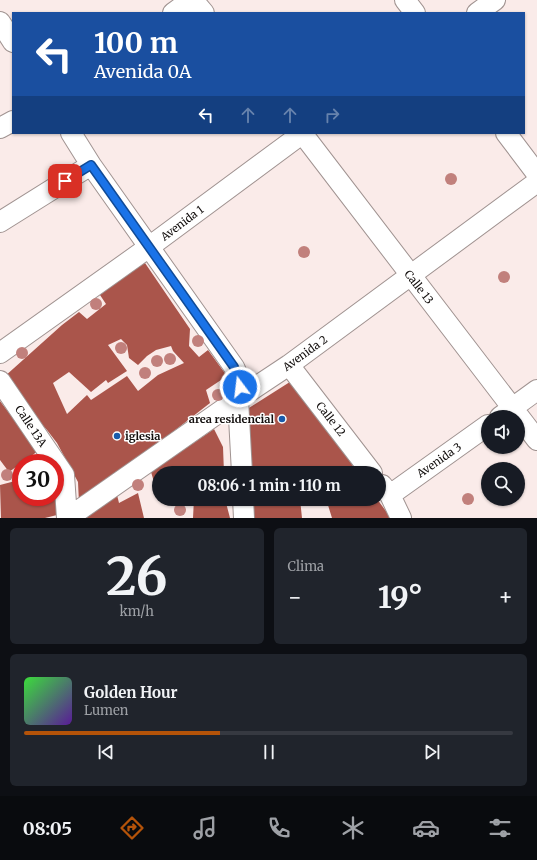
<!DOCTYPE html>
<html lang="es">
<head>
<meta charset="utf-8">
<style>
	body { margin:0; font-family:Merriweather,serif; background:#20242c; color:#f1f3f6; height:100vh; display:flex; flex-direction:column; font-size:15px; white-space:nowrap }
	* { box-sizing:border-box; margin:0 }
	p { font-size:13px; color:#9ea1a6 }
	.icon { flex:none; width:22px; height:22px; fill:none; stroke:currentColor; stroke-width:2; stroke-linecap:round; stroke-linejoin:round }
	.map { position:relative; height:518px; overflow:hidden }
	.side { display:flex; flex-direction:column; gap:10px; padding:10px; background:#0d0f14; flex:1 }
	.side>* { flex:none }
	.hud { position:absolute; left:12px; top:12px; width:513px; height:122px; border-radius:0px; box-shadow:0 1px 3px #0004; background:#1a4fa0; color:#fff; overflow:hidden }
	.controls { position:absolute; left:481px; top:410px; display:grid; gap:8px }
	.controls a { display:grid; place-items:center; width:44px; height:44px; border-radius:50%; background:#171b24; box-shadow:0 1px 3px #0004; font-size:20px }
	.speed { position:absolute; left:12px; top:454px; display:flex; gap:8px; font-size:20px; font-weight:700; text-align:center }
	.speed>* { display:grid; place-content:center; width:52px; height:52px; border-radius:50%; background:#171b24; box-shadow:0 1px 3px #0004; line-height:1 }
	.speed .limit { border:6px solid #d22; background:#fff; color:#111 }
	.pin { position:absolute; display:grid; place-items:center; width:34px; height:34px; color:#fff; margin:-17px; border-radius:8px; box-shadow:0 2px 6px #0006 }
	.me { position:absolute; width:44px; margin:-22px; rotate:345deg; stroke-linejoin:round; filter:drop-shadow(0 0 3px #0008) }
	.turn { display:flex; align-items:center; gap:14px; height:84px; padding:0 16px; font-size:18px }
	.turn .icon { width:52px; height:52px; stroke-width:2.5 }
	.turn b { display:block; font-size:28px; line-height:34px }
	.lanes { display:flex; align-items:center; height:38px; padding:0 16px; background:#0003; justify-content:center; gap:20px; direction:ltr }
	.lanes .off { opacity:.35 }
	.big { font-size:30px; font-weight:700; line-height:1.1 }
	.side .card { flex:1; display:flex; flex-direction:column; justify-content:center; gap:6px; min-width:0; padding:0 14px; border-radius:6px; background:#20242c }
	.side .dial { align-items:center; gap:0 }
	.dial b { font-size:52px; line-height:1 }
	.song { display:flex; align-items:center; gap:12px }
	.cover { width:48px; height:48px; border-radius:6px; background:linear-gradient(135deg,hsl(120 70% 55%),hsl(270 70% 35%)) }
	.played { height:4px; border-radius:2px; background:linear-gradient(90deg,#b45309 40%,#363941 40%) }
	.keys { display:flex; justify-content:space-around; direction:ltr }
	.heat { display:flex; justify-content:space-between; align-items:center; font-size:22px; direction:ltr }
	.side .tiles { flex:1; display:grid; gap:10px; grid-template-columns:1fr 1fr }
	.card:last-child { grid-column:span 2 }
	.trip { position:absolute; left:152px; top:466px; width:234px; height:40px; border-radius:20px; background:#171b24; box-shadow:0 1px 3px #0004; font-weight:700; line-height:40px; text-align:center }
	.menu { display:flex; height:64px; justify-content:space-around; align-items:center; background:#090b0e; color:#9ea1a6 }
	.menu .icon { width:28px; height:28px }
	.menu .selected { color:#b45309 }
	.menu b { font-size:18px; color:#f1f3f6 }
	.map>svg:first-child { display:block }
	.building { fill:#aa554b; fill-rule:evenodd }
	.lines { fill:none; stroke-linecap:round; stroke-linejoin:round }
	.street-casing { stroke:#a09391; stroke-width:22 }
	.street { stroke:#fff; stroke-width:20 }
	.tree { fill:#c1807c }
	.route-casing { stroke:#114b97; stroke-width:10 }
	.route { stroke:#1a73e8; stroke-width:7 }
	.poi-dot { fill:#195bab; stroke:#fff; stroke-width:1.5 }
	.labels { text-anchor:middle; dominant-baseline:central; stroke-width:3; stroke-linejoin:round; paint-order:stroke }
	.street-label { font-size:11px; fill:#130f0e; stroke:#fff }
	.poi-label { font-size:11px; font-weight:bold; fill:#130f0e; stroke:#fff; text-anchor:end }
</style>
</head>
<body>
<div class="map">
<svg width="537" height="518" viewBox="0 0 537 518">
	<rect width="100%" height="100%" fill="#faebe9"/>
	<!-- building -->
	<path class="building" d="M145,263L190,329L189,346L199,357L208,350L227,376L206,390L210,403L169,435L115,473L79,503L78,482L57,443L47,430L35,417L4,377L62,325L79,312L87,319L106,304L100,295L121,278ZM121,339L127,345L129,358L138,365L147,356L156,350L171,346L173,351L184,363L158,375L138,391L127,376L91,400L87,395L67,414L53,383L69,372L91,392L106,380L108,383L127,371L108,345Z
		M293,380L325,426L358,473H328L324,466L304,473H248L244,411Z
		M0,401L38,451L9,472L0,460Z
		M214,429L223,447L224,473H159V498L151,472Z
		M19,480L21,483V497H56L61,514L45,518H1L0,485Z
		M138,493L144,518H82L117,495L119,503Z
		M194,499H225L230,518H193Z
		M250,499H300L302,518H251Z
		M329,499H377L391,518H332L327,502Z"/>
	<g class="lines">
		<!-- street casing -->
		<g class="street-casing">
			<path id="street" d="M193,0L204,13
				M405,0L415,13
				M173,13L191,0
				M477,13L495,0
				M0,22L13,42
				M0,128L13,121
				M71,133L91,165L234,367L239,378L238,399L242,473
				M302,133L537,440
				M506,133L537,174
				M0,222L91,165
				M0,353L149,247L303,133
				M289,365L372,473
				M0,381L64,475L67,518
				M500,417L537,390
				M382,485L390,495L401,518
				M390,495L488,425
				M243,499L244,518
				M68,518L238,399L289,365L537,182"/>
		</g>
		<!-- street -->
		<use href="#street" class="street"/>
	</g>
	<!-- trees -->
	<g class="tree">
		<circle cx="451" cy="179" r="6"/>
		<circle cx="304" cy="252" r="6"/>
		<circle cx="504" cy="277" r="6"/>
		<circle cx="96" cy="304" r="6"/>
		<circle cx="198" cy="341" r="6"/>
		<circle cx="121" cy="348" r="6"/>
		<circle cx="22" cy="353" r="6"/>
		<circle cx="170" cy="359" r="6"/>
		<circle cx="157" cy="361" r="6"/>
		<circle cx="145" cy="373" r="6"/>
		<circle cx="227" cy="384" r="6"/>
		<circle cx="218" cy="395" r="6"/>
		<circle cx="7" cy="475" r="6"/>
		<circle cx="138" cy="485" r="6"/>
		<circle cx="468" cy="499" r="6"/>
		<circle cx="180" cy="510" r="6"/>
	</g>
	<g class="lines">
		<!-- route casing -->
		<g class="route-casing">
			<path id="route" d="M65,181L91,165L234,367L239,378L240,387"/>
		</g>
		<!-- route -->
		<use href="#route" class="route"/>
	</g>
	<!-- markers -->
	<g class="poi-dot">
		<circle cx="282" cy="419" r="4"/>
		<circle cx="117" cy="436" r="4"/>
	</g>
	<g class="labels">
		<!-- street labels -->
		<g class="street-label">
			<text transform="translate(182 223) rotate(-37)">Avenida 1</text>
			<text transform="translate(419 287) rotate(52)">Calle 13</text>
			<text transform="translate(305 353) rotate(-36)">Avenida 2</text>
			<text transform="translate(331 419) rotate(52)">Calle 12</text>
			<text transform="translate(31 426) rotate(56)">Calle 13A</text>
			<text transform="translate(439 460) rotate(-35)">Avenida 3</text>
		</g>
		<!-- poi labels -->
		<g class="poi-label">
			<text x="274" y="419">area residencial</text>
			<text x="125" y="436" text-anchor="start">iglesia</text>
		</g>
	</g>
</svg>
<div class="controls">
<a><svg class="icon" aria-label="sound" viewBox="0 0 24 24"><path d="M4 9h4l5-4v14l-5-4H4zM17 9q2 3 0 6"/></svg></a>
<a><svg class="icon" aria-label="search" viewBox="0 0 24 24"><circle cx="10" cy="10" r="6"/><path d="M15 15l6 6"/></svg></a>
</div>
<div class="speed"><div class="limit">30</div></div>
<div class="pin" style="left:65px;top:181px;background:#d93025"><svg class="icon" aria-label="arrive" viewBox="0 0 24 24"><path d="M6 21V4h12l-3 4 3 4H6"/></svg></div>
<svg class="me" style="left:240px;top:387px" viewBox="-20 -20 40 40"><circle r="17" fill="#1a73e8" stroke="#fff" stroke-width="3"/><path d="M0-11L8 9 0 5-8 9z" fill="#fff"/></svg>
<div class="trip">08:06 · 1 min · 110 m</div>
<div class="hud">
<div class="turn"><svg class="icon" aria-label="left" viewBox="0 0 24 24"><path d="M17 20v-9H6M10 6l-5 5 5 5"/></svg><div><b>100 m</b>Avenida 0A</div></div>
<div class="lanes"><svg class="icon" aria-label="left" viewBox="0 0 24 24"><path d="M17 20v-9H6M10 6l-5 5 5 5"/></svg><svg class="icon off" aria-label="ahead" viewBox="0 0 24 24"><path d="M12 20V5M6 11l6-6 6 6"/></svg><svg class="icon off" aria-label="ahead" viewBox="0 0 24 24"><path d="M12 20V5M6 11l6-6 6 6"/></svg><svg class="icon off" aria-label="right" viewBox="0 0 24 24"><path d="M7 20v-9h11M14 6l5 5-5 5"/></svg></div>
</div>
</div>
<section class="side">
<div class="tiles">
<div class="card dial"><b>26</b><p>km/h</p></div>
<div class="card"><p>Clima</p>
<div class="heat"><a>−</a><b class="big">19°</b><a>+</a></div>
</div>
<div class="card">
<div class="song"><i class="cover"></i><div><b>Golden Hour</b><p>Lumen</p></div></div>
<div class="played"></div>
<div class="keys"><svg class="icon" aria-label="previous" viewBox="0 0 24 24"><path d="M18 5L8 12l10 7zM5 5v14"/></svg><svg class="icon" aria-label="pause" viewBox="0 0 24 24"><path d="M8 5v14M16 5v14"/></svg><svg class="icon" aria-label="next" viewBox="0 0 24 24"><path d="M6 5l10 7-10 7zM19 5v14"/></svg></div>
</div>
</div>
</section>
<nav class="menu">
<b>08:05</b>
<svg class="icon selected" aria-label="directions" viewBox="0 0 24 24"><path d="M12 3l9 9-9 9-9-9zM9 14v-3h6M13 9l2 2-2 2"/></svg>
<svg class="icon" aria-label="music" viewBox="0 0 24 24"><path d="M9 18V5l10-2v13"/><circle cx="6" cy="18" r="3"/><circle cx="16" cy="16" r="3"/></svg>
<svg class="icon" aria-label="phone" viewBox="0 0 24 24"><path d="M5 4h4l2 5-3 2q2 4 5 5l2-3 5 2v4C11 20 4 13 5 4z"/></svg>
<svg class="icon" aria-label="climate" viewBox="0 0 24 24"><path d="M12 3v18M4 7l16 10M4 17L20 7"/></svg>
<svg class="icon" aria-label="car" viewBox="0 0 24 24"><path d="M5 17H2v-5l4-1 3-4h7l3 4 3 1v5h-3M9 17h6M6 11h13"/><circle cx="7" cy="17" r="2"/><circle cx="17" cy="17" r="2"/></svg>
<svg class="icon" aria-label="filters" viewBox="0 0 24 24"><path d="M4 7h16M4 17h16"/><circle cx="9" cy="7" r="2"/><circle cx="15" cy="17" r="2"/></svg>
</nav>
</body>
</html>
